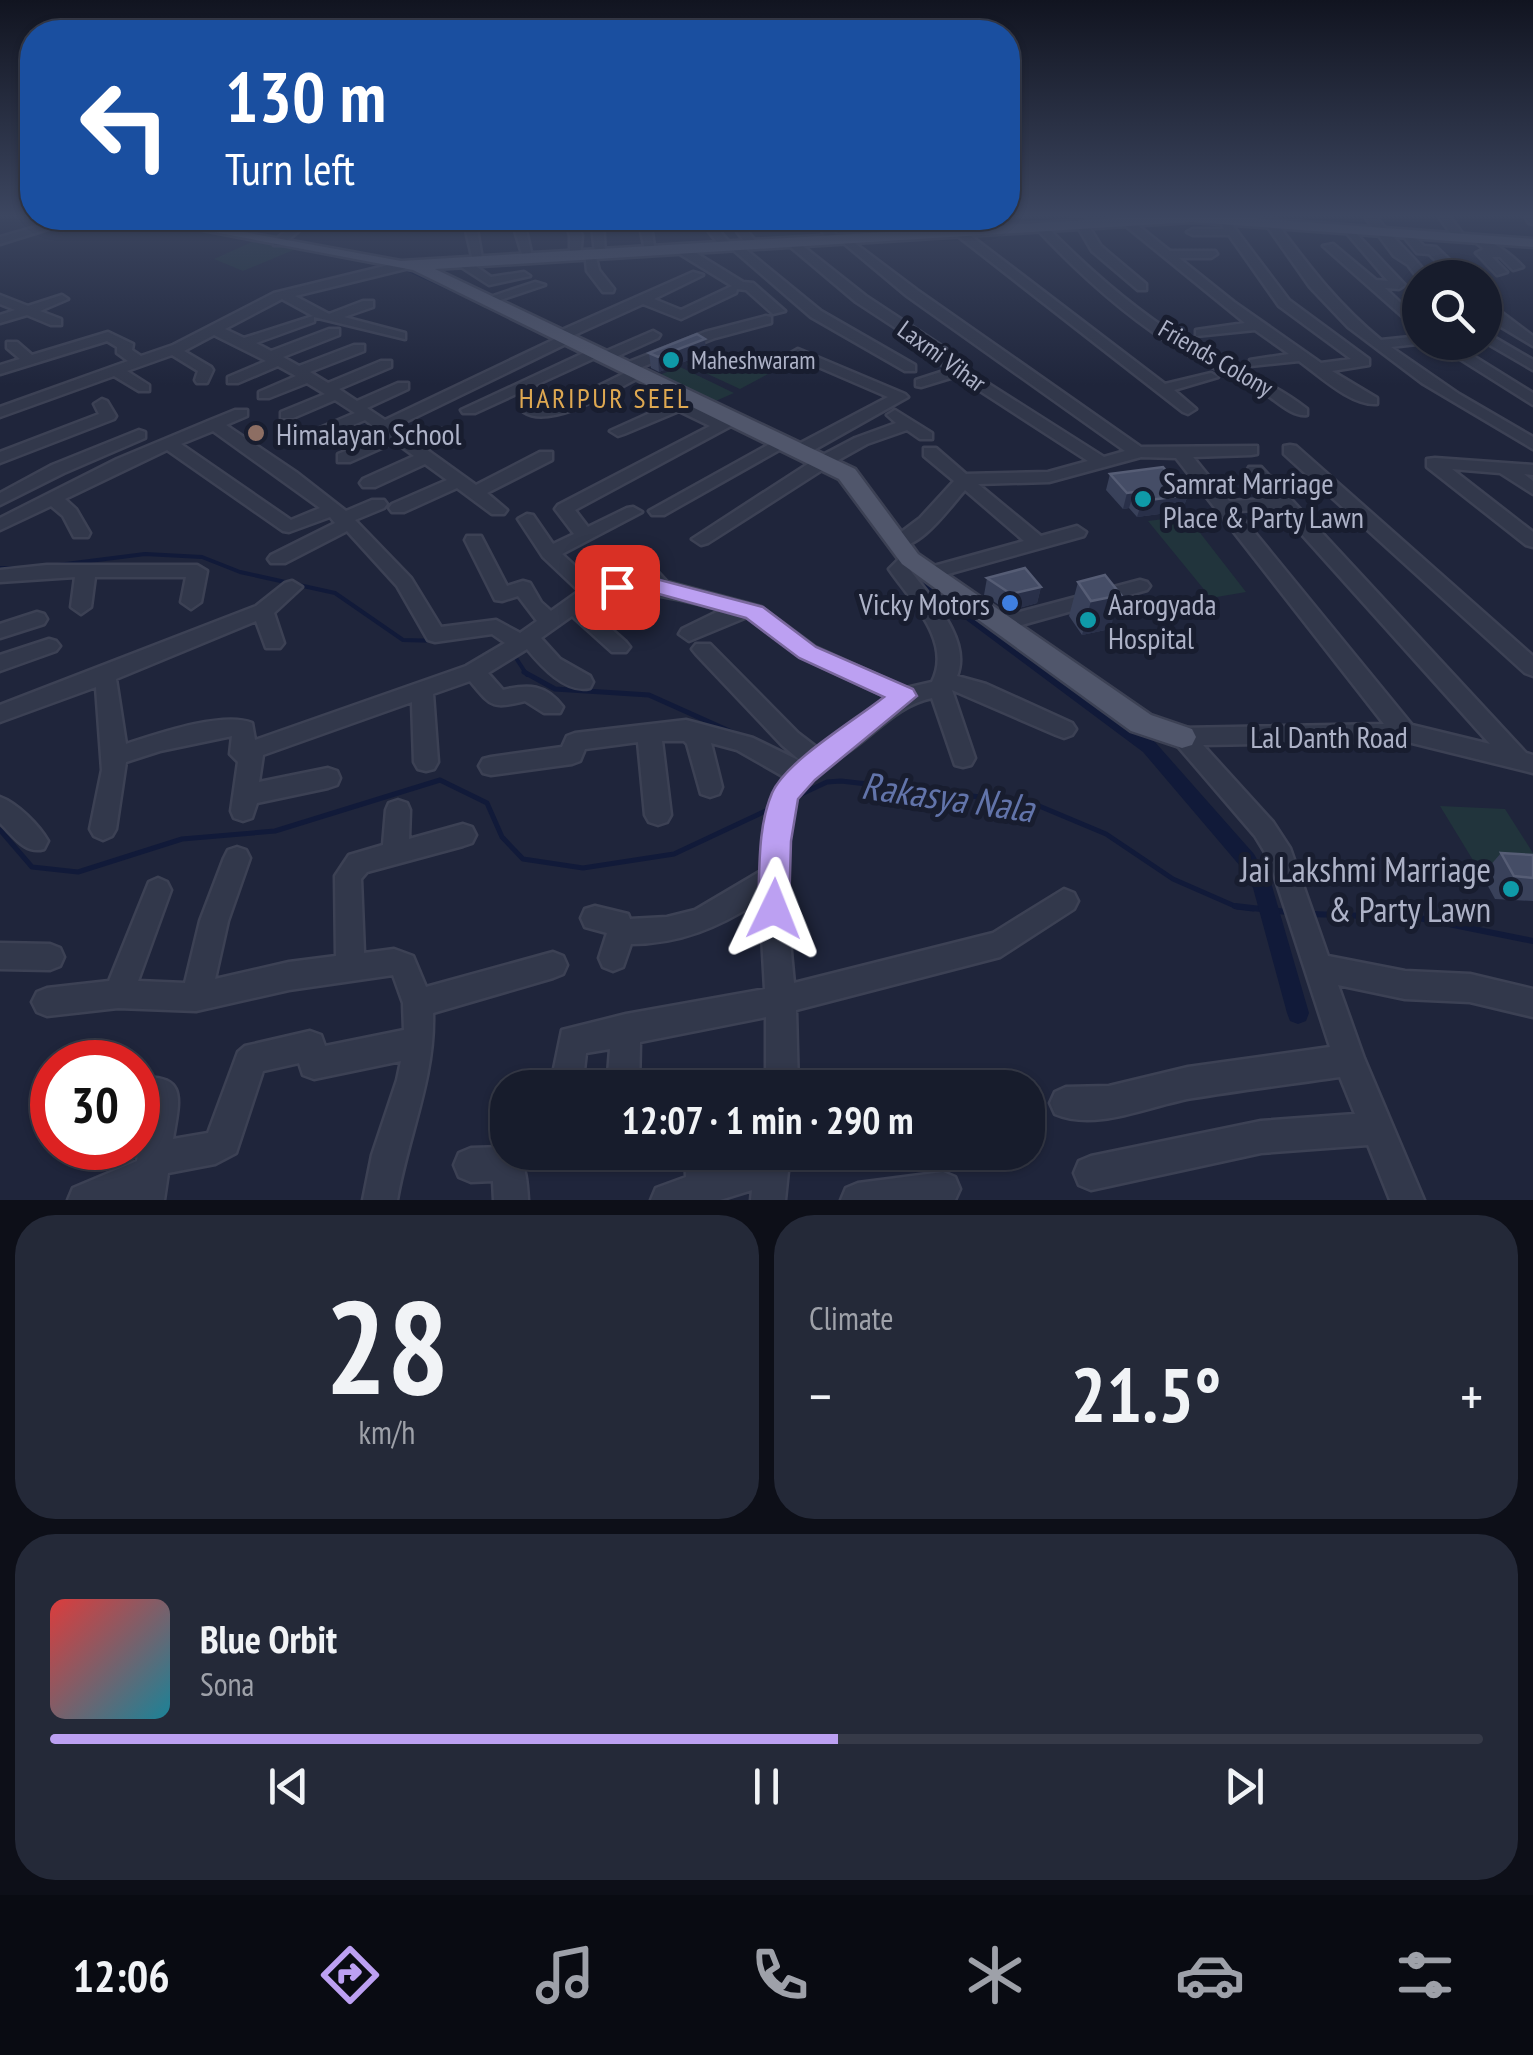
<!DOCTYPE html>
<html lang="en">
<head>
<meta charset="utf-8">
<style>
	body { margin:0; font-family:"PT Sans Narrow",sans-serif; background:#242938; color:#f1f3f6; height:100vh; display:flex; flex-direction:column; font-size:38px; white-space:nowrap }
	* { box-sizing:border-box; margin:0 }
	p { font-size:32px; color:#9ea1a9 }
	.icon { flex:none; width:55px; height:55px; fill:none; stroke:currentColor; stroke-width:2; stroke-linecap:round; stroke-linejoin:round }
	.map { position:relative; height:1200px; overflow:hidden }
	.drawer { display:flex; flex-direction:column; gap:15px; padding:15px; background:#0d0f18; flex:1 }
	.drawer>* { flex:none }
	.hud { position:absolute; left:20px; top:20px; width:1000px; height:210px; border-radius:40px; box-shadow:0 2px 8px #0004,0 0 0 2px #363a48; background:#1a4fa0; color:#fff; overflow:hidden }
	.buttons { position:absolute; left:1402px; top:260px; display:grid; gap:20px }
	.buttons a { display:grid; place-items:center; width:100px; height:100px; border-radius:50%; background:#171c2c; box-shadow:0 2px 8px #0004,0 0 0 2px #363a48; font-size:50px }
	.speed { position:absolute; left:30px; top:1040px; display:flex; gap:20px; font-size:50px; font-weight:700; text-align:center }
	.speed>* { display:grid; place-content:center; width:130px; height:130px; border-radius:50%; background:#171c2c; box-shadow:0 2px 8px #0004,0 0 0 2px #363a48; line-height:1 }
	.speed .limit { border:15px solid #d22; background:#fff; color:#111 }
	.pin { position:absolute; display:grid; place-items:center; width:85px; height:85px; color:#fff; margin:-42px; border-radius:20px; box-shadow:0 5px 15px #0006 }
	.me { position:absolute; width:110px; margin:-55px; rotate:2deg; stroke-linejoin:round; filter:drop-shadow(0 0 8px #0008) }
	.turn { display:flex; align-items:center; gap:35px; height:210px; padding:0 40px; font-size:45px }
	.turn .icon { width:130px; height:130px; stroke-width:2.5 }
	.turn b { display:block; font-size:70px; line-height:85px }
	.big { font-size:75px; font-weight:800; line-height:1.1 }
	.drawer .widget { flex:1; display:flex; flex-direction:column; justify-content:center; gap:15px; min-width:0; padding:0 35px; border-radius:40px; background:#242938 }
	.drawer .dial { align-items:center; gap:0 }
	.dial b { font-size:130px; line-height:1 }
	.song { display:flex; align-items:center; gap:30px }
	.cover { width:120px; height:120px; border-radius:15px; background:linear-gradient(135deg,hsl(0 70% 55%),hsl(190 70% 35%)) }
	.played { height:10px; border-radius:5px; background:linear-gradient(90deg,#bca0f2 55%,#363a48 55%) }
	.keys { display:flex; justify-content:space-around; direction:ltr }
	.heat { display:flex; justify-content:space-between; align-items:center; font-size:55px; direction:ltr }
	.drawer .tiles { flex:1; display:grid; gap:15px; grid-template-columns:1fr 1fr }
	.widget:last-child { grid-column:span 2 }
	.trip { position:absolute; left:490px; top:1070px; width:555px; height:100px; border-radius:40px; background:#171c2c; box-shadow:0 2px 8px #0004,0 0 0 2px #363a48; font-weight:800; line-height:100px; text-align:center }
	.tab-bar { display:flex; height:160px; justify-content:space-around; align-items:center; background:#090b12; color:#9ea1a9 }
	.tab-bar .icon { width:70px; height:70px }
	.tab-bar .current { color:#bca0f2 }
	.tab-bar b { font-size:45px; color:#f1f3f6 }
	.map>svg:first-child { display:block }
	.green { fill:#21343c }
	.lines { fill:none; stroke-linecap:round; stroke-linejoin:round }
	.stream-far2 { stroke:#111a39; stroke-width:4 }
	.stream-far1 { stroke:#111a39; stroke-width:5 }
	.stream { stroke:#111a39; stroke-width:6 }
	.canal { fill:#111a39; fill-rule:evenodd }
	.minor-casing { stroke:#3c4154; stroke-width:5 }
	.major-casing { stroke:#3c4154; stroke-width:5 }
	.minor { fill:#32384b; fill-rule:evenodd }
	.major { fill:#50566b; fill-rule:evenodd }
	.wall { fill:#39415a }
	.shaded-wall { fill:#293049 }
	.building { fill:#454d66; stroke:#565d75; stroke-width:2.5 }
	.route { fill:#bca0f2; stroke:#7a689d; stroke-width:2.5 }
	.culture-dot { fill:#0f9aa8; stroke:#181d2f; stroke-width:4 }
	.education-dot { fill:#8d6e63; stroke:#181d2f; stroke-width:4 }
	.shop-dot { fill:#3f7fe0; stroke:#181d2f; stroke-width:4 }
	.labels { text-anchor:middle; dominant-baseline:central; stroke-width:10; stroke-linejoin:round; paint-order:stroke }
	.far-street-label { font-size:25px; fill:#adb2c7; stroke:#181d2f }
	.far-poi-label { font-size:25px; fill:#adb2c7; stroke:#181d2f; text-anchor:start }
	.far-neighbourhood-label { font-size:28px; letter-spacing:2.5px; fill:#dea851; stroke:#181d2f }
	.poi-label { font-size:30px; fill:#adb2c7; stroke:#181d2f; text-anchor:start }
	.street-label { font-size:30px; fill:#adb2c7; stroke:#181d2f }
	.near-poi-label { font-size:35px; fill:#adb2c7; stroke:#181d2f; text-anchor:end }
	.near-water-label { font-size:38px; font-style:italic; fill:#6274aa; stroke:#181d2f }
</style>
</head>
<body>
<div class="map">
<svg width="1533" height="1200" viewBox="0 0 1533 1200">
	<rect width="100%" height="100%" fill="#1f253b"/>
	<!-- green -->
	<path class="green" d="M254,241L296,249L243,271L214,259Z
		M707,356L768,374L740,389L686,364Z
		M680,367L734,393L711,403L657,376Z
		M1187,516L1246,592L1211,598L1148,521Z
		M1440,806L1505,809L1533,853V879L1482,875Z"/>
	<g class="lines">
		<!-- stream-far2 -->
		<path class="stream-far2" d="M50,566L145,554L202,557L240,572L335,593L403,640L441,641
			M0,568H20
			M514,655L527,675"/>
		<!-- stream-far1 -->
		<path class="stream-far1" d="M524,672L555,689L649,695L736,734
			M797,796L827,782L841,781L1032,803L1106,834L1173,879L1237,907L1253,909
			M0,830L32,867L78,872L182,839L275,831L440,780L487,803L502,837L523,859L583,868L674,854L770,809"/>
		<!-- stream -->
		<path class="stream" d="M1235,906L1287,912
			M1311,914L1419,918L1533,941"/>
		<!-- canal -->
		<path class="canal" d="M409,266L463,290L465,292L457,294L406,271V267Z
			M903,558L908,559L928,578L1155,742L1254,854L1272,886L1309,1013L1306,1021L1298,1024L1290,1021L1287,1013L1253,888L1240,866L1143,752L918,584L896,562Z"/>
		<!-- minor casing -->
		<g class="minor-casing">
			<path id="minor" d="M1072,217H1083L1101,246L1146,284V290H1138L1092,251Z
				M1365,217H1376C1393,239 1414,256 1430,278H1420V281L1408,265L1394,256Z
				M1439,217H1450L1465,237L1463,239H1455Z
				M1525,217H1533V224L1529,223Z
				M67,218H83L0,244V237Z
				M175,218H211L195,225L176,221Z
				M256,218H270L235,235L225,233Z
				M302,218H314L282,245H274V241Z
				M463,218H475L483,264L473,261Z
				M511,218H523L533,260L523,257Z
				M564,218H575L582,236L580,257L570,254V236Z
				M591,218H603L605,256L595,253Z
				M638,218H650L655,253L645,250Z
				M698,218H708L730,243H738L821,311L915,365V371H905L811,317L730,247H721Z
				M727,218H749L740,222L757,243L755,245H747Z
				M813,218H824L838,238L836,240H828Z
				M888,218H899L911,234L909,236H901Z
				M1219,218H1227L1289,300L1369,359V365L1332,371L1377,398V404C1351,406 1320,376 1299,361L1250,366V360L1289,354L1255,330L1196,336V330L1245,323L1121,222L1131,220L1170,251H1215L1217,254L1211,258H1179L1234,302L1321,363L1351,359L1279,306L1229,235H1193L1187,232L1193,229H1224Z
				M1267,221H1275C1309,266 1336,303 1381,340L1420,336V342L1425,343L1391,347L1459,394L1533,437V449L1422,383L1348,327L1310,287L1265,223Z
				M1037,225H1045C1090,271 1141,316 1197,348C1234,369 1273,382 1307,409V415C1291,417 1275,399 1261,391C1236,377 1209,367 1185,353C1130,320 1081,276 1037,229Z
				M1349,226L1405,285L1399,289L1385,288L1420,321V332L1323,246L1333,244L1376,280L1388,281L1345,231L1343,229Z
				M954,229H962L1165,384L1211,373L1218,377L1174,390L1196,409L1188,414L1183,412L954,233Z
				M1407,230L1424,246L1436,247L1468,278H1454L1429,254L1417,253L1401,233Z
				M844,235L917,290L1141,447L1257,446V454L1251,455L1193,457L1229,501L1270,499L1247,471L1249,467H1261L1526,753L1533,755V773L1404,741L1203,745L1273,822L1290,848L1328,956L1405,971L1470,974L1533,989V1017L1470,1002L1405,999L1338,985L1364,1058L1424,1200H1390L1368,1145L1261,1153L1091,1190L1079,1185L1074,1173L1079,1161L1091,1156L1261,1121L1355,1114L1340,1077C1291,1084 1242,1090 1193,1098C1150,1105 1097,1132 1055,1114L1050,1103L1055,1092L1066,1087L1109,1086L1188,1067L1330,1047L1269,859L1255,836L1170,737L1174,731L1182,728L1384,724L1176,458L1141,457L1049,482L978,484L1041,536L1077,526L1086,532L1084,536L937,577H923L920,573L923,569L1024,541L965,490C948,509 920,551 892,547L890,543L892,539L920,518L954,481L924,456V448H936L966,474L1048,472L1088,461L957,376L921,387L916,386V380L947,370L940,363L943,359L856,302L786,243V239H794L866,296L957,356L956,363L1104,457L1125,451L907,296L840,240V236ZM1279,509L1490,744L1412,725L1237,511Z
				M1474,237C1489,237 1513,256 1523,267L1513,270L1500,257H1492L1507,272L1497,275L1476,253L1484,249L1474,241Z
				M675,245H683L743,282L753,283L785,311L773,314L746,290L737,289L736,293L681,319L643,304L570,337V342L395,427L415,441L442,429H454V435L426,449L476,485L540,452H552V460L487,493L507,510L504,514H492L457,488L404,512H392L389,508L392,504L447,480L425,464L375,487H363L360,483L363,479L414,456L395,442L350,462H338V454L385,435L365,420L320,439H308V433L355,413L335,400L293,418H281V412L325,394L307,383L269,398H259V392L296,376L278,366L238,383H228V377L266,361L214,335L184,351L211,367L213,370L207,383H197L195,380L198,371L172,355L127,371L149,385V391H139L114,376L0,417V407L128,361L117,353V347L107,341L0,374V365L20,359L7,348V342H17L32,355L108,332L133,344L132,350L141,356L173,345L274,293L401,262L407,266L405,269L295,296L329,314L363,301H373V307L344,317L405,333V339L314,317V322L256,343L271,351L329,329H339V335L283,357L299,366L354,345H364V351L310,372L328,383L381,361H391V367L339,389L357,401L398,383H408V389L367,408L385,420L555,339V333L693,272L703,275L654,299L681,310L732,286L675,251ZM282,299L313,316L244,338L225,329Z
				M585,251L595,254L599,270L614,289L613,292H603L587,271Z
				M458,259H466L491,277L524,272L530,276L489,285L458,265Z
				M535,282L545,285L485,305L478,301Z
				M0,295L28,306L62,295L68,299L40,311L61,319V325H51L27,315L0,323V315L15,310L0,304Z
				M1485,300L1533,336V346L1498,325L1485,311Z
				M766,316L771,317V323L715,338L637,369L644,373L642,376C615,390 550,430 524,412L532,407L560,405L627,372L621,371V365L705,332Z
				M653,331L660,335L658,338L609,360L597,357L475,413H463L461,410L590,350L602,353Z
				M1485,332L1533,360V370L1485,342Z
				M1433,342H1451L1533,393V405Z
				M798,349L905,394L908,397L805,455H793V447L888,397L793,356L791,353Z
				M102,399L107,401L116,416L114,419L0,463V452L99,414L94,404Z
				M679,400L722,420L734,415L742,420L575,510L588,527L627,508L633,507L642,512L562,554L596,585L644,582L624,557L633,551L640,553L667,582L761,607L815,647L906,688L932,682C953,642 911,601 889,569L903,555H917L920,559L910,570C930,597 972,639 957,676L986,684L1072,723L1076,729L1072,735L1064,738L1056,735L952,690L975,758L971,765L963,767L955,765L932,698C903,704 884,724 861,742C841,758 810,775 797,798C778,834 790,941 794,983L993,933L1064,889L1074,893L1078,901L1074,909L1000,957L796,1010L798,1088H766V1017L640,1042L639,1088H607L610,1049L586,1053L582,1088H550L562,1030L626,1014L765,989L760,901C719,927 680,944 631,944L623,967L613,971L603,967L599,958L607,933L585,927L581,918L585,909L595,906L628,914L630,919L667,917L695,910L761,871C763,840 764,802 786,778L737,750L711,743L722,787L719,794L710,797L701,794L687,744L684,741H662L671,815L667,822L658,825L649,822L645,815L638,742L585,749L580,761L572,764L491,775L483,773L479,766L483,759L491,757L562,747L567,736L575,733L686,720L753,738L802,762L782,745L696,654L692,649L696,644H710L798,733L819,749L887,697L801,657L747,617L689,641L679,634L682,629L721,610C684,600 619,581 585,606L626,642L630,647L626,652H612L572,616L541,638L560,659L590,676L593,682L590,688C566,694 541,666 527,649L488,673L503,690C528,684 546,684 563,707L560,713H544L525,701C491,709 492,707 470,681L433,694L438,762L434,769L426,771L418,769L414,762L412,702L263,755L259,782L328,768L337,771L340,778L337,785L328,788L257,803L252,818L243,821L234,818L231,811L238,762L230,754L232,736L160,751L126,762L116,829L112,836L103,840L94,836L90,829L102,770L96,687L0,722V705L256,606L285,583L292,581L302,587L274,613L284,643L280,648H266L256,621L116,679L126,744C157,734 223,711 252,723L255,740L466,666L505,643L492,634L435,642L428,640L397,586L347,531L285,563H271L268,559L271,555L335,523L330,517L289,532L283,531L167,450L65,499L76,509L90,533L88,537H74L63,516L51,506L0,530V518L117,459L208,421L235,410H247V416L226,425L296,472L346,511L372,500H384L387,504L384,508L355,520L411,578L441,627L496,620L520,633L537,621L518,596L502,601L495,600L465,540L467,536H481L507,586L523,581L530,583L541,602L551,611L579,591L543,557L518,519L527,514L533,515L553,544L574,534L555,509L558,505L710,426L679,411L624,434L618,436L610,431ZM213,431L320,508L291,520L181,444Z
				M895,410L932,433V439H920L907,430L867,444L833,463L708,543L701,545L692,539L817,458L855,438L896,423L887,415Z
				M139,430L145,432V438L64,473L0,505V493L52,465Z
				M782,437L788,439V445L664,515H652L649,511Z
				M1290,445L1296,446L1533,656V676L1525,673L1284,454V446Z
				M1435,458L1533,465V475L1524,474L1533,481V494L1500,473L1452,469L1533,532V547L1526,545L1427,467V459Z
				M47,565H197L207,571L201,602L191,609L181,602L186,577H95L91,607L81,614L71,607L75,577L0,582V570Z
				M1140,580L1147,582L1150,586L1147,590L1000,631L990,624L993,619Z
				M37,612L44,614L47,619L44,624L0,638V624Z
				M49,639L56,641L60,646L56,651L0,671V655Z
				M0,797C17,803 39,825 48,841L44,849C25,855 13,835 0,823Z
				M398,800L407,803L410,810L409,839L463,824L472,827L476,835L472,843L463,846L367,872L361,879L364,953L394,949L413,956L426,987L553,952L563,956L567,965L563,974L553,978L433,1013C435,1078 408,1136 397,1200H363L372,1155L397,1080L401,1061L314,1079L303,1075L299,1063L263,1071L236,1153L215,1164L168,1173L164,1200H68L73,1188L137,1161L146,1109L138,1110V1078C189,1073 179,1101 173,1139L208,1133L238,1052L245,1046L310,1031L321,1035L325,1046L404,1030L403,1003L393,975L289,990L196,1011L118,1008L47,1016L37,1012L32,1002L37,992L47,988L109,981L149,882L158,878L167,882L171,890L138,981L185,983L200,921L224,858L228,850L237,847L246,850L250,858L228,921L215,979L289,962L336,956L335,876L349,855L383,845L386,810L389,803Z
				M0,943L50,944L60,948L64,957L60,966L50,970L0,969Z
				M505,1147L508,1152H517C526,1168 527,1182 528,1200H494L493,1181L471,1182L459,1177L454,1165L459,1153L471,1148Z
				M685,1152H717L718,1167L758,1152H790L785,1200H751L752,1190L720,1200H651L656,1188L686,1177Z
				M943,1172L955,1177L960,1189L955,1200H841L846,1188L858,1183Z"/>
		</g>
		<!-- major casing -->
		<g class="major-casing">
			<path id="major" d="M1136,217H1238L1533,239V247L1192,222L435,269L855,469L918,554L1151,715L1192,729L1196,737L1192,745L1182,748L1131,731L902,564L839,479L413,270L140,218H167L401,261Z"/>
		</g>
		<!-- minor -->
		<use href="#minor" class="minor"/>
		<!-- major -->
		<use href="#major" class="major"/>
	</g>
	<!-- wall -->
	<path class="wall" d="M649,353H706L659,372L651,368Z
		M1110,474L1188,495L1182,511L1137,517L1129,508L1123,509L1106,490Z
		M987,578L1041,587L1037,603L1008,611L984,595Z
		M1078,582L1110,629L1082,635L1069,616Z
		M1501,853L1533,855V901L1495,899L1482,875Z"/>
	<!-- shaded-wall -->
	<path class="shaded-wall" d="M705,339L706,353L659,372L658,357Z
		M1134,492L1129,508L1123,509L1127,493Z
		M1188,495L1182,511L1137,517L1142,501Z
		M1041,587L1037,603L1008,611L1011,594Z
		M1121,595L1110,629L1082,635L1091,601Z"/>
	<!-- building -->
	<path class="building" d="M697,334L705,339L658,357L649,353Z
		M1163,467L1188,495L1142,501L1134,492L1127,493L1110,474Z
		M1025,568L1041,587L1011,594L987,578Z
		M1105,575L1121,595L1091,601L1078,582Z
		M1501,853L1533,855V878L1514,876Z"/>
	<!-- sky -->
	<linearGradient id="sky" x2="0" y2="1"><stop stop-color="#111420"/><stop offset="0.56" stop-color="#3c4660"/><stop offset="1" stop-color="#3c4660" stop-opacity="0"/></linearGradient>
	<rect width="1533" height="385" fill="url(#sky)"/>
	<!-- route -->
	<path class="route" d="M617,580H660L763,607L816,647L913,689L917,696L815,780L798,799L791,841L789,909L784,919L774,923L763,919L758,909C760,872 757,828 772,793C786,761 855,720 884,697L799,658L746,618L659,594L609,592L606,587Z"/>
	<!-- markers -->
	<g class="culture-dot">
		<circle cx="671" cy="360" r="10"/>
		<circle cx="1143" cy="499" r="10"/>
		<circle cx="1088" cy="620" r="10"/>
		<circle cx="1511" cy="889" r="10"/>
	</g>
	<circle class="education-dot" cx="256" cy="433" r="10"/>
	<circle class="shop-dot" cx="1010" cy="603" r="10"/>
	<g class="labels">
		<!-- far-street labels -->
		<g class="far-street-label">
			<text transform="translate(942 356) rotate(36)">Laxmi Vihar</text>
			<text transform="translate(1216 358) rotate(30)">Friends Colony</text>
		</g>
		<!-- far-poi labels -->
		<g class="far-poi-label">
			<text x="691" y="360">Maheshwaram</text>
		</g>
		<!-- far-neighbourhood labels -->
		<g class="far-neighbourhood-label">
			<text x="605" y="397">HARIPUR SEEL</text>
		</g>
		<!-- poi labels -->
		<g class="poi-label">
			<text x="276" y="433">Himalayan School</text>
			<text x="1163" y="482">Samrat Marriage<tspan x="1163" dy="34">Place &amp; Party Lawn</tspan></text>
			<text x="990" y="603" text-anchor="end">Vicky Motors</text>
			<text x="1108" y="603">Aarogyada<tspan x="1108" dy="34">Hospital</tspan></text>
		</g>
		<!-- street labels -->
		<g class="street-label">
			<text x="1329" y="736">Lal Danth Road</text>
		</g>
		<!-- near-poi labels -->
		<g class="near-poi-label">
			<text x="1491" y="869">Jai Lakshmi Marriage<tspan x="1491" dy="40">&amp; Party Lawn</tspan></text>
		</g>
		<!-- near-water labels -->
		<g class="near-water-label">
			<text transform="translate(948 796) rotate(8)">Rakasya Nala</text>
		</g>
	</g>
</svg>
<div class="buttons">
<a><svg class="icon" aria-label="search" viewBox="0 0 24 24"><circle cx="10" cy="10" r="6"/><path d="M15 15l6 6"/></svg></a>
</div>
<div class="speed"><div class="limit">30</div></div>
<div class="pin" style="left:617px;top:587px;background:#d93025"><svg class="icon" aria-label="arrive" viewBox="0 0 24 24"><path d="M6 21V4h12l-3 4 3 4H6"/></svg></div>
<svg class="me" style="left:774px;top:909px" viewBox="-20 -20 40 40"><path d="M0-17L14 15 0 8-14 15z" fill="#bca0f2" stroke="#fff" stroke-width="4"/></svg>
<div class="trip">12:07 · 1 min · 290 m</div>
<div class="hud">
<div class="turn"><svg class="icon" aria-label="left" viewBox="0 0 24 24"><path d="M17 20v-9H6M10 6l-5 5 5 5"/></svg><div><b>130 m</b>Turn left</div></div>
</div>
</div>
<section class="drawer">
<div class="tiles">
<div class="widget dial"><b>28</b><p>km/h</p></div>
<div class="widget"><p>Climate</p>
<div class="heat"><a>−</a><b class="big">21.5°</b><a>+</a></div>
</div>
<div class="widget">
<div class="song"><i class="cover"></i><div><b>Blue Orbit</b><p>Sona</p></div></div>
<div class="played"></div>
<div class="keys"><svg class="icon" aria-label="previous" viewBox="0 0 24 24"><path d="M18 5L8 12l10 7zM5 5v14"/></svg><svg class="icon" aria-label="pause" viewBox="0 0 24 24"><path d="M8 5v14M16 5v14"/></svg><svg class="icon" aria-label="next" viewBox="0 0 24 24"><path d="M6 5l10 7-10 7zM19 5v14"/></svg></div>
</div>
</div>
</section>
<nav class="tab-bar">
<b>12:06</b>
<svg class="icon current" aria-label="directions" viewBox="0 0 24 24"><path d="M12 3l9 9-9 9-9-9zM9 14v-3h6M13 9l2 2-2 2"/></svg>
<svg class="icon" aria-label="music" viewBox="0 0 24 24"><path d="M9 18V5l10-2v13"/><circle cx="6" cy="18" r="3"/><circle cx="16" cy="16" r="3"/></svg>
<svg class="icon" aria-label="phone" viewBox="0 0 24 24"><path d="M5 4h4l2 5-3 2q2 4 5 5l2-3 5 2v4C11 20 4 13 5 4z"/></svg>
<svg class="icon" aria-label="climate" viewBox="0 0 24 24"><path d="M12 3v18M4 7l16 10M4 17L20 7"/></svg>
<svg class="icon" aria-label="car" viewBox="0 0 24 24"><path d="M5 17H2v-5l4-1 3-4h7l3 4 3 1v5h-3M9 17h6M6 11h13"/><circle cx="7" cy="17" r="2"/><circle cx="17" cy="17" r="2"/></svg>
<svg class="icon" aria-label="filters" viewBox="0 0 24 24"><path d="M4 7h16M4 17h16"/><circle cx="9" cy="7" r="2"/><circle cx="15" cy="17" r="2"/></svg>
</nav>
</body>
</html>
